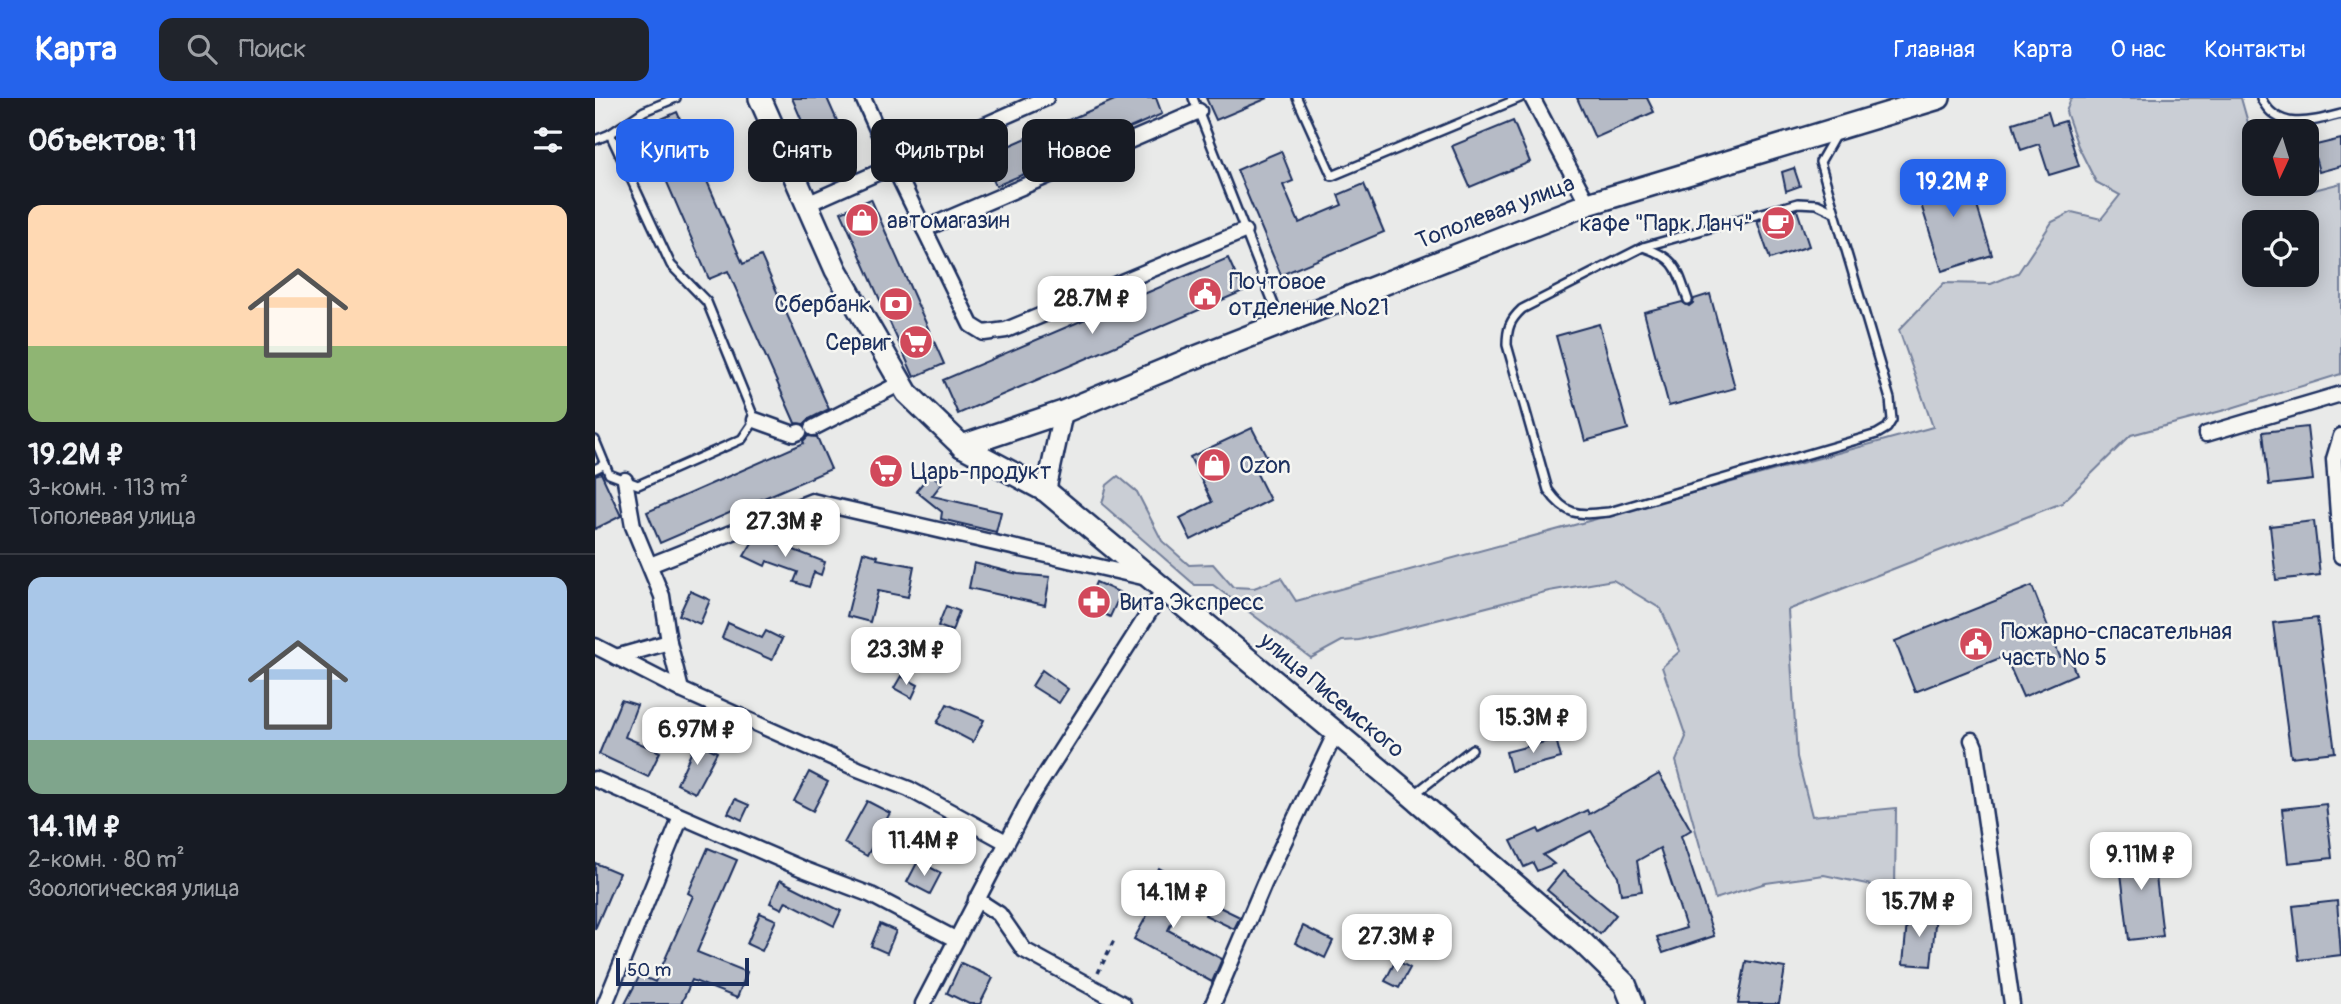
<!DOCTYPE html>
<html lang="ru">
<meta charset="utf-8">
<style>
:root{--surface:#171b24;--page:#20242c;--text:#f1f3f6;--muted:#9ea1a6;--line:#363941;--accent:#2563eb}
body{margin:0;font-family:Pangolin,sans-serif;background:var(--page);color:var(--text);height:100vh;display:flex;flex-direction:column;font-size:26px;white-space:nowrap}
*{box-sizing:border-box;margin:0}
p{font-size:23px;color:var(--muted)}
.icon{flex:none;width:38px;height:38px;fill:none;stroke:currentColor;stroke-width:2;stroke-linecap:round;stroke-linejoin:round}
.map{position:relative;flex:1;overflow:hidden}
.details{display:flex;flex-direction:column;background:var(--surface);width:595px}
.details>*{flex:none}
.hud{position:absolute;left:21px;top:21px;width:665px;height:63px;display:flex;gap:14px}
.needle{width:46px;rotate:184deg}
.controls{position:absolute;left:1647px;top:21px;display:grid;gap:14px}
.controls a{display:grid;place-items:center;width:77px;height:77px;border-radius:14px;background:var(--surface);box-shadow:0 4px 18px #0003;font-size:35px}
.scale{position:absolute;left:21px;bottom:18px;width:133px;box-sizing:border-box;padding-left:7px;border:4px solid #1b2f5e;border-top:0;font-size:19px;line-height:24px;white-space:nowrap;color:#1b2f5e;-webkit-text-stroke:5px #f6f6f2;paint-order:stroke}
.price{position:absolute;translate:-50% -60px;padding:0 16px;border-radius:14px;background:#fff;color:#222;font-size:23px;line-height:46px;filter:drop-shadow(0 2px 4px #0008)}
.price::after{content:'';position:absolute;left:50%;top:42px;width:21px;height:16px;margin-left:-10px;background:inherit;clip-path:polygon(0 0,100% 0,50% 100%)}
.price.current{background:var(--accent);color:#fff}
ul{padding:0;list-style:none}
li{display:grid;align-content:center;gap:14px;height:371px;padding:0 28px}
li+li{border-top:2px solid var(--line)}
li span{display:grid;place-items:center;height:217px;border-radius:14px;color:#555}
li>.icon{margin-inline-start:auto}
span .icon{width:126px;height:126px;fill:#fffc;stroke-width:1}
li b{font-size:30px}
h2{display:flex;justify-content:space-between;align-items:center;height:84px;padding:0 28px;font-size:30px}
.pill{padding:0 24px;border-radius:14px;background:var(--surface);box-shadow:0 4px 18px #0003;font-size:24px;line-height:63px}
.pill.current{background:var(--accent);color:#fff}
header{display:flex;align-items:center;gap:42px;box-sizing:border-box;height:98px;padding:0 35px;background:var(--accent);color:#fff}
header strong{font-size:33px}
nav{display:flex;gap:38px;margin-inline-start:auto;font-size:24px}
.search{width:490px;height:63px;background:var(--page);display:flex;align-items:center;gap:18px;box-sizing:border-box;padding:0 24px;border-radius:14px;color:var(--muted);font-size:26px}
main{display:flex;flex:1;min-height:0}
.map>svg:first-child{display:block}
</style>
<header>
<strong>Карта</strong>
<div class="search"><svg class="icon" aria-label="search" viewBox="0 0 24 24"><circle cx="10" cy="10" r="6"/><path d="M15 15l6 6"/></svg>Поиск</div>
<nav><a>Главная</a><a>Карта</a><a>О нас</a><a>Контакты</a></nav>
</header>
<main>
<section class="details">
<h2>Объектов: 11<svg class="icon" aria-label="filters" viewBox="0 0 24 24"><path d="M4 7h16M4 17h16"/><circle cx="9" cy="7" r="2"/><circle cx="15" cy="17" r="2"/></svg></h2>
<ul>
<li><span style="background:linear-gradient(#ffd9b3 65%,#8fb573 0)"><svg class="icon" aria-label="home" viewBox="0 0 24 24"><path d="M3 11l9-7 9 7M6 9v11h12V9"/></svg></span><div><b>19.2M ₽</b><p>3-комн. · 113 m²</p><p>Тополевая улица</p></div></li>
<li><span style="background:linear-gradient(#a9c7e8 75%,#7fa58c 0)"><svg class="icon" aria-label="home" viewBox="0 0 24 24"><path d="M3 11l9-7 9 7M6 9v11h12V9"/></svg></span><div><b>14.1M ₽</b><p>2-комн. · 80 m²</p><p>Зоологическая улица</p></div></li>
</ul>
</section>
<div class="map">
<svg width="1746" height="906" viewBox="0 0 1746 906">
<rect width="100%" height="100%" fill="#e9eae9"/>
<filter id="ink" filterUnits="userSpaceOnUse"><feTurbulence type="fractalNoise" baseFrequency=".0143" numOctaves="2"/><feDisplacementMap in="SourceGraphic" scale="14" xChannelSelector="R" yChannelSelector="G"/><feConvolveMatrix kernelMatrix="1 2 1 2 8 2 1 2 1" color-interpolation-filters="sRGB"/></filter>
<g filter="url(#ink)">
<!-- green -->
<path fill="#caced5" stroke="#727e9a" stroke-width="2" fill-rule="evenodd" d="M 1476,0 L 1646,0 L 1659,46 L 1659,86 L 1712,86 L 1712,65 L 1719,92 L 1746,85 L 1746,276 L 1630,312 L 1536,337 L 1467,405 L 1193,512 L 1202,659 L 1217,718 L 1301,710 L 1300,792 L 1229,777 L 1171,785 L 1120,801 L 1081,663 L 1091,639 L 1067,569 L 1085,553 L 1066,511 L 1018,482 L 954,493 L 764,542 L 747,543 L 716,560 L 618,487 L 600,487 L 507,406 L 512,387 L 523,378 L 542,394 L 567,443 L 594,467 L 618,466 L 638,489 L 659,490 L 686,480 L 701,503 L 1338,329 L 1304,232 L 1349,185 L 1396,186 L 1423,175 L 1457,124 L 1477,114 L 1506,121 L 1525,97 L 1501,84 L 1483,48 L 1471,14 ZM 1659,124 L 1712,124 L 1712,177 L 1659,177 Z"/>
<!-- building -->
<g fill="#b6bbc6" stroke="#1b2f5e" stroke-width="2">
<path d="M 197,0 L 232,0 L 254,50 L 224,63 Z"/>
<path d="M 524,0 L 561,0 L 567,16 L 401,88 L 388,59 Z"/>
<path d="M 611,0 L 673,0 L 621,22 Z"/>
<path d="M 982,0 L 1052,0 L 1059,14 L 1000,40 Z"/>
<path d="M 82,14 L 148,166 L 166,158 L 234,311 L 214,321 L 209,326 L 200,325 L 133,173 L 114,181 L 48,29 Z"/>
<path d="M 1453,14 L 1457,27 L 1470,23 L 1484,68 L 1454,77 L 1444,46 L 1426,52 L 1418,25 Z"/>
<path d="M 918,23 L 935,64 L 875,89 L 857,48 Z"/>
<path d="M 1746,41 L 1746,68 L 1724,74 L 1717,48 Z"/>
<path d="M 686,53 L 698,83 L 688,87 L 704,125 L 747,107 L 743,97 L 769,86 L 789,134 L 686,177 L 642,72 Z"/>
<path d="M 1370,69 L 1397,157 L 1347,173 L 1319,84 Z"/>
<path d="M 1199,70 L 1205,88 L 1191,93 L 1187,74 Z"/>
<path d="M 276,101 L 349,266 L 319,279 L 246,114 Z"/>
<path d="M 1202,112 L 1214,148 L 1175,161 L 1162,123 Z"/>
<path d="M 633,160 L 648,193 L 363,316 L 348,282 Z"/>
<path d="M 1115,196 L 1140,290 L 1074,308 L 1049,214 L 1087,204 L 1094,208 L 1098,205 L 1099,201 Z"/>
<path d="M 1004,226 L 1033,331 L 990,343 L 961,238 Z"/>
<path d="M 1712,329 L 1718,382 L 1674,387 L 1668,334 Z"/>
<path d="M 657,330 L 674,363 L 659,370 L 675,402 L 596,442 L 585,420 L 617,404 L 595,359 Z"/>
<path d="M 213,338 L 222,339 L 236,371 L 65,445 L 52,414 L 209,345 L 208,343 Z"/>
<path d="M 6,375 L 26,418 L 0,431 L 0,377 Z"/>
<path d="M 335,376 L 347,385 L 337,398 L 406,414 L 401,434 L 346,421 L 347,414 L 321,393 Z"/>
<path d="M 1719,423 L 1725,477 L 1681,482 L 1675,428 Z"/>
<path d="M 163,435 L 181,445 L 230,464 L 226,477 L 219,474 L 214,489 L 199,484 L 203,474 L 172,463 L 170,468 L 149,458 Z"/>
<path d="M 268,454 L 283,458 L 282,461 L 319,468 L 313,499 L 283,493 L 275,524 L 252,518 Z"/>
<path d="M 379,465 L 423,476 L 455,479 L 450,507 L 374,490 Z"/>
<path d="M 501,484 L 526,495 L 515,519 L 491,507 Z"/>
<path d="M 1437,488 L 1465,559 L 1473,556 L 1481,576 L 1428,599 L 1410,558 L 1320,594 L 1300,543 Z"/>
<path d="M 95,493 L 115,502 L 105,526 L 84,517 Z"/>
<path d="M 351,508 L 364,513 L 357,533 L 343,528 Z"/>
<path d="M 1722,520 L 1740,654 L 1696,659 L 1678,525 Z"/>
<path d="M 133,525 L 167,540 L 171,533 L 187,541 L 177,562 L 127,540 Z"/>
<path d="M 447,572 L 473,591 L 464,605 L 437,588 Z"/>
<path d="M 306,578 L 323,587 L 317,600 L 299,590 Z"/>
<path d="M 26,602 L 42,607 L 30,639 L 65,654 L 53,679 L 4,656 Z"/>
<path d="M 352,606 L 389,622 L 378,644 L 342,625 Z"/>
<path d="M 961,641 L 966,660 L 916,673 L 911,654 Z"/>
<path d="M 101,644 L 122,654 L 100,695 L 82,686 Z"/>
<path d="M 214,674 L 233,684 L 218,713 L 199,703 Z"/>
<path d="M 1064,676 L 1096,732 L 1086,738 L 1119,838 L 1068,855 L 1062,839 L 1091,830 L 1065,750 L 1042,763 L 1047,793 L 1026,796 L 1023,778 L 996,733 L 948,757 L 959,766 L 942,773 L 938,765 L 929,769 L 916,743 L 943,731 L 945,735 L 992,712 L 994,716 Z"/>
<path d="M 140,701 L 154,707 L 147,722 L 133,715 Z"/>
<path d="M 272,703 L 295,715 L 272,758 L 249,745 Z"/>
<path d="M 1731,706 L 1737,760 L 1693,765 L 1687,711 Z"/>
<path d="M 1557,745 L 1568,838 L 1534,842 L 1523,750 Z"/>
<path d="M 113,750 L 142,762 L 102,854 L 152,874 L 142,900 L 97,882 L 86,906 L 30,906 L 45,877 L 60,884 L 98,798 L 93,795 Z"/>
<path d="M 323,763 L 346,775 L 335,796 L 312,784 Z"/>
<path d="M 0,765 L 24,775 L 0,831 Z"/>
<path d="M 564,770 L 580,779 L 574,788 L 591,797 L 573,832 L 627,861 L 617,884 L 539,841 L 562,799 L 550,793 Z"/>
<path d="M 968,773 L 1021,817 L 1005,836 L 952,792 Z"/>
<path d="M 185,782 L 246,813 L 239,828 L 191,803 L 187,811 L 175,805 Z"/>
<path d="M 1742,803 L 1746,857 L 1704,862 L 1698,808 Z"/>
<path d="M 616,805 L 645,819 L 639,831 L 610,817 Z"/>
<path d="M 1313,814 L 1341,816 L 1336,868 L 1308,866 Z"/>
<path d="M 165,815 L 181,822 L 167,853 L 152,846 Z"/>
<path d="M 285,826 L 301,833 L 292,855 L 276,848 Z"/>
<path d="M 708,828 L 738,843 L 730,860 L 700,845 Z"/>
<path d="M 801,862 L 815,870 L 804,890 L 790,883 Z"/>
<path d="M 1151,863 L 1190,870 L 1184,906 L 1143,906 Z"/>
<path d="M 366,865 L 398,880 L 385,906 L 374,906 L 352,895 Z"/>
</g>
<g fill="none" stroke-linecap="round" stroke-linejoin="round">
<!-- service casing -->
<g stroke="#1b2f5e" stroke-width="12">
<g id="service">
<path d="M 598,0 L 685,222"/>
<path d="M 702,0 L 737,78 L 925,0"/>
<path d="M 1666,0 C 1682,34 1716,24 1746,16"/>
<path d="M 15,36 L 49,13 L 81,0"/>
<path d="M 0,42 L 15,36 L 76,167 L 112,204 L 160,322 L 147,341 L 43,387 L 14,376 L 0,342"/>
<path d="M 1048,149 L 1203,105 L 1222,106 L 1239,114"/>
<path d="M 1093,202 C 1082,170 1081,160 1048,149 L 927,211 C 915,222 912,230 912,247 L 953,392 C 972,419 983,417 1014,414 L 1282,336 L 1292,330 L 1297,322 L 1295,301 L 1225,64 L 1241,36"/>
<path d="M 0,371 L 10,366"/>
<path d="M 821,695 L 877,651"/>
</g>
</g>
<!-- minor casing -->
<g stroke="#1b2f5e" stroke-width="19">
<g id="minor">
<path d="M 268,0 L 298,67 L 376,227 L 389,235 L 411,232 L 649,133"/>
<path d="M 937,0 L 993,106"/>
<path d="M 212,106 L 451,0"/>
<path d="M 329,131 L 604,13"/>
<path d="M 160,322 L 199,336 L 204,334"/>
<path d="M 218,330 L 306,285"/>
<path d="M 1611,336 L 1746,296"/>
<path d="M 1746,338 L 1739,361 L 1746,458"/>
<path d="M 55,467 L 217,403 L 552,480"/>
<path d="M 74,544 L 86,592"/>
<path d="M 0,548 L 86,592 L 263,671 L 314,691 L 411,744"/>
<path d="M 21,559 L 74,544 L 67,498 L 38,428 L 30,382"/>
<path d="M 1377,642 L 1380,649 L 1417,906"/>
<path d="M 0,681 L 208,771 L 276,797 L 360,841"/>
<path d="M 381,801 L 404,816 L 429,852 L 528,906"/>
<path d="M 10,906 L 86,719"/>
<path d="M 328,906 L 433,704 L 569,491"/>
<path d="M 618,906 L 669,786 L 741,634"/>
</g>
</g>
<!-- tertiary casing -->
<g stroke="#1b2f5e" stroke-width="23">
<path id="tertiary" d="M 451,393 L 468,314"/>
</g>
<!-- secondary casing -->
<g stroke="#1b2f5e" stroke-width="26">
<g id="secondary">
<path d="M 165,0 L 241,172 L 312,295 L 367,348 L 451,393 L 817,698 L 989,846 L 1030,886 L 1038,906"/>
<path d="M 367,348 L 468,314 L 591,263 L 993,106 L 1344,0"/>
</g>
</g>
<!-- path -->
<path stroke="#1b2f5e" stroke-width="3.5" stroke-dasharray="5 5" stroke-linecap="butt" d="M 503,875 L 520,840"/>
<!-- service -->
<use href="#service" stroke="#f6f6f2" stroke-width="7"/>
<!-- minor -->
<use href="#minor" stroke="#f6f6f2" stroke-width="14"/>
<!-- tertiary -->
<use href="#tertiary" stroke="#f6f6f2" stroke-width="18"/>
<!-- secondary -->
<use href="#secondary" stroke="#f6f6f2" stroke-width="21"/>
</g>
</g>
<!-- icons -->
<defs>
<g id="shop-disc" transform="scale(1.75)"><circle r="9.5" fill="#d1495b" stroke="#f6f6f2"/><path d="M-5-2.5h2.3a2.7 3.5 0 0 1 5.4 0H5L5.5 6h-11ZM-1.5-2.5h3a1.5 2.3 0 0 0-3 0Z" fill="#fff"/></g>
<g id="cafe-disc" transform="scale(1.75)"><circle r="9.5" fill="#d1495b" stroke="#f6f6f2"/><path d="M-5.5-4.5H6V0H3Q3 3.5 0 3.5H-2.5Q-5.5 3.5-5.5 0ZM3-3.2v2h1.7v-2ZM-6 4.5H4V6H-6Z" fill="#fff"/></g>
<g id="civic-disc" transform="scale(1.75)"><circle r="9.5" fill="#d1495b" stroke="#f6f6f2"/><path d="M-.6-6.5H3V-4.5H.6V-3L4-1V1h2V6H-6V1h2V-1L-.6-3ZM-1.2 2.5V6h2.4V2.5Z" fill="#fff"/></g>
<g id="bank-disc" transform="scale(1.75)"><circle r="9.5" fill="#d1495b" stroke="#f6f6f2"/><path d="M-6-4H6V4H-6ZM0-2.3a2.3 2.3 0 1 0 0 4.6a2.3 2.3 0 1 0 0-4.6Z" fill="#fff"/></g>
<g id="supermarket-disc" transform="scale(1.75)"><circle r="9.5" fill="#d1495b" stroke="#f6f6f2"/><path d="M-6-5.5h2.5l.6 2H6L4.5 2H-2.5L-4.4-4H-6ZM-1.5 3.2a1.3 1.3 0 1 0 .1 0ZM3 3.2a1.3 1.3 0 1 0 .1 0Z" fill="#fff"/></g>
<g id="pharmacy-disc" transform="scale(1.75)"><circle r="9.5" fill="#d1495b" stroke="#f6f6f2"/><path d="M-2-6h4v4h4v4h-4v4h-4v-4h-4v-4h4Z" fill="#fff"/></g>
</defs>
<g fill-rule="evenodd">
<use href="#shop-disc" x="267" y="122"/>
<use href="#cafe-disc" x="1183" y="125"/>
<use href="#civic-disc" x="610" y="196"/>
<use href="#bank-disc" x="301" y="206"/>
<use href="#supermarket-disc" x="321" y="244"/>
<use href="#shop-disc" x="619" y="367"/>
<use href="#supermarket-disc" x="291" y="373"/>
<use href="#pharmacy-disc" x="499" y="504"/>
<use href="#civic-disc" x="1381" y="546"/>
</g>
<g text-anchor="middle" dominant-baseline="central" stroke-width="5" stroke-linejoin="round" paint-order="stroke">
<!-- street labels -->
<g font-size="23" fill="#1b2f5e" stroke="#f6f6f2">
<text transform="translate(900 114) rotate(-21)">Тополевая улица</text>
<text transform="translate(737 597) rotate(40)">улица Писемского</text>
</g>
<!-- poi labels -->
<g font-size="23" fill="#1b2f5e" stroke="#f6f6f2" text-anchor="start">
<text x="292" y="122">автомагазин</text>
<text x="1158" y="125" text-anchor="end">кафе "Парк Ланч"</text>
<text x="634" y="183">Почтовое<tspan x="634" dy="26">отделение №21</tspan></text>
<text x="276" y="206" text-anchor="end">Сбербанк</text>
<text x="296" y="244" text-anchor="end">Сервиг</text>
<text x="644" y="367">Ozon</text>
<text x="316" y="373">Царь-продукт</text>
<text x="524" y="504">Вита Экспресс</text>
<text x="1406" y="533">Пожарно-спасательная<tspan x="1406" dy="26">часть № 5</tspan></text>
</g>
</g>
</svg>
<div class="controls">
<a><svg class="needle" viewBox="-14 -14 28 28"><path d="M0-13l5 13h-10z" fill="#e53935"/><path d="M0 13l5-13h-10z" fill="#9ea1a6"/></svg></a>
<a><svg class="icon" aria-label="locate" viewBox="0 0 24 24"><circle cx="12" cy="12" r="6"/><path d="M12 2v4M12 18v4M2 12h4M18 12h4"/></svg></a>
</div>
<div class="scale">50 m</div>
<b class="price current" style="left:1358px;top:121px">19.2M ₽</b>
<b class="price" style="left:497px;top:238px">28.7M ₽</b>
<b class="price" style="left:190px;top:461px">27.3M ₽</b>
<b class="price" style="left:311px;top:589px">23.3M ₽</b>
<b class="price" style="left:938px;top:657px">15.3M ₽</b>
<b class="price" style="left:102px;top:669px">6.97M ₽</b>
<b class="price" style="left:329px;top:780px">11.4M ₽</b>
<b class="price" style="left:1546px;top:794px">9.11M ₽</b>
<b class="price" style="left:578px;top:832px">14.1M ₽</b>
<b class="price" style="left:1324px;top:841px">15.7M ₽</b>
<b class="price" style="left:802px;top:876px">27.3M ₽</b>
<div class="hud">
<a class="pill current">Купить</a>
<a class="pill">Снять</a>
<a class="pill">Фильтры</a>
<a class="pill">Новое</a>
</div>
</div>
</main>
